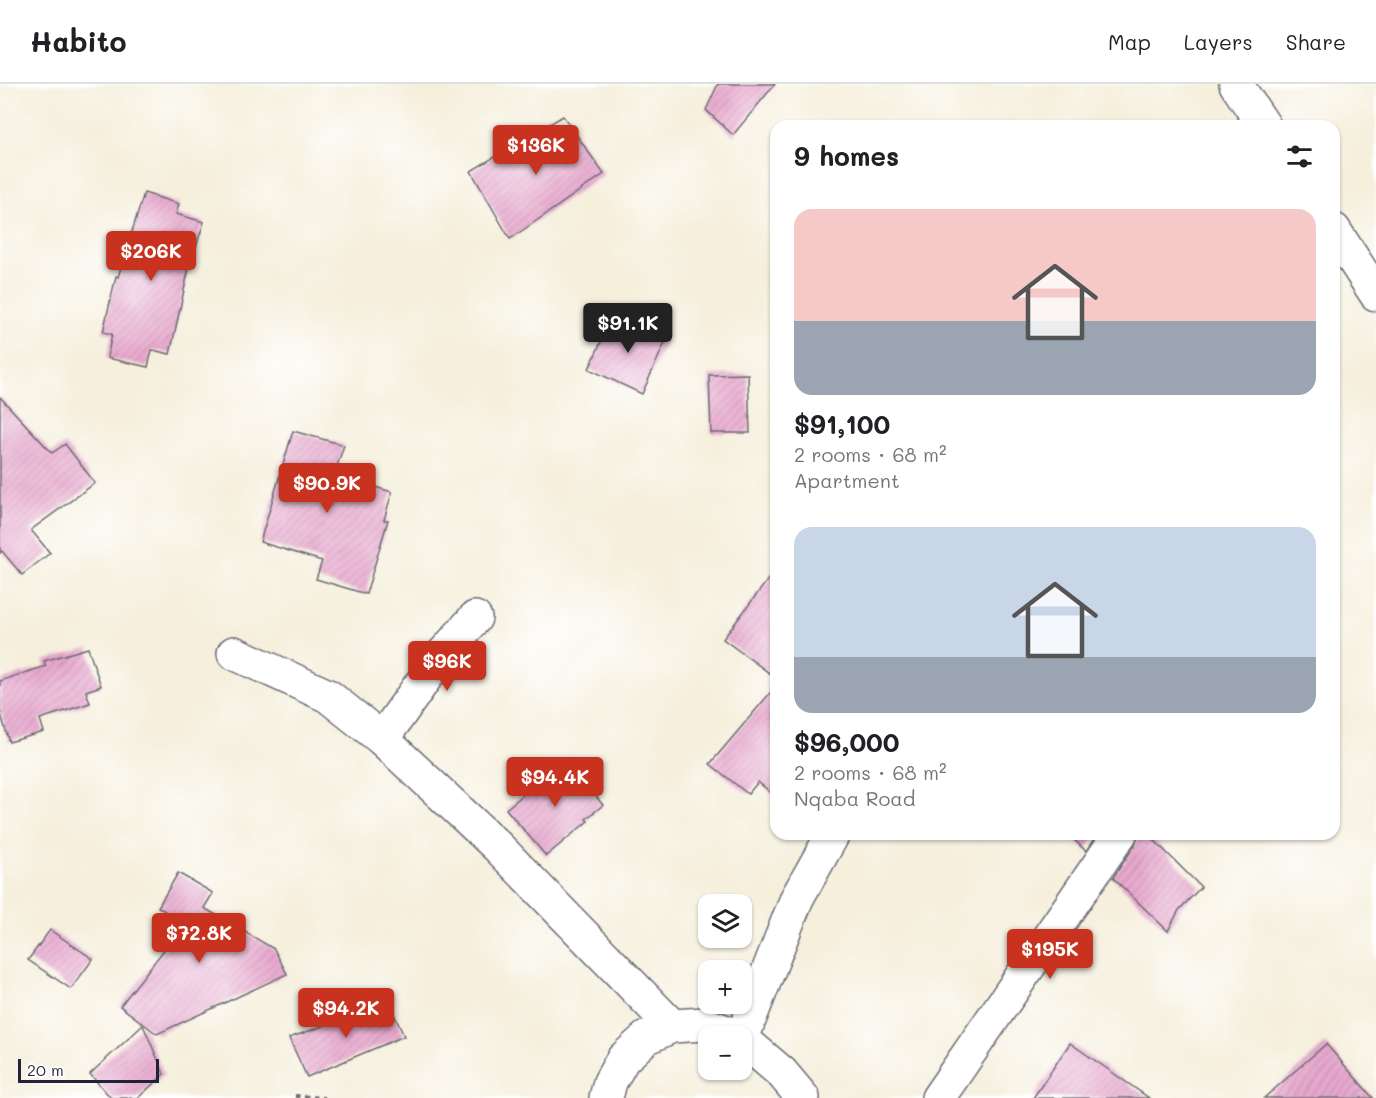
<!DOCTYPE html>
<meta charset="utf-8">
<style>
:root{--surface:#fff;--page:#f6f6f6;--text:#202124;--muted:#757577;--line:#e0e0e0;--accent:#c8321e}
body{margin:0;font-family:Mali,sans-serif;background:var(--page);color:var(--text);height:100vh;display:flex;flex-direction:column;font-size:22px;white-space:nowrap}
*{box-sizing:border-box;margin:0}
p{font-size:20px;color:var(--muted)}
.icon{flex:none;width:33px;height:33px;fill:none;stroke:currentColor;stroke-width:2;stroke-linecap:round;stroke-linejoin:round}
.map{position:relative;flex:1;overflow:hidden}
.sheet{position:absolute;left:770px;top:36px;width:570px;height:720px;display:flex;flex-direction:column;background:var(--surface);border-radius:18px;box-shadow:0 2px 4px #0004}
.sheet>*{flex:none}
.fabs{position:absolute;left:698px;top:810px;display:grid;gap:12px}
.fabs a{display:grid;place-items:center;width:54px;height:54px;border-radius:12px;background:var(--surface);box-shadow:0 2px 4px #0004;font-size:30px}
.scale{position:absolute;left:18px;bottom:15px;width:141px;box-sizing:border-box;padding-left:6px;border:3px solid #22223b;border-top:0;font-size:16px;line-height:21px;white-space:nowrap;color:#22223b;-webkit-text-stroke:4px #fff;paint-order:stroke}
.price{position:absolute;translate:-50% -51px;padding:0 14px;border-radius:6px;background:var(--accent);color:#fff;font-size:20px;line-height:39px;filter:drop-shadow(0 2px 3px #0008)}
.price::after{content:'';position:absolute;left:50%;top:36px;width:18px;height:14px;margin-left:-9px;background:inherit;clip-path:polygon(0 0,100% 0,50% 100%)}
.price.on{background:#222;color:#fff}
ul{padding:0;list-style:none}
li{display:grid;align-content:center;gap:12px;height:318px;padding:0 24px}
li span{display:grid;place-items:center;height:186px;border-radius:18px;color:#555}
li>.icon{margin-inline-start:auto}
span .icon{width:108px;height:108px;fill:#fffc;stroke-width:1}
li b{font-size:26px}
h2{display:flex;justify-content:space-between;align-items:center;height:72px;padding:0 24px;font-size:26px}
header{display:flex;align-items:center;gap:36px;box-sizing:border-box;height:84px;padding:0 30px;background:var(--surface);border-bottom:2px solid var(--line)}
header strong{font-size:28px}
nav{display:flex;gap:33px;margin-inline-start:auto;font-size:21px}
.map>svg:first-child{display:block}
</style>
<header>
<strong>Habito</strong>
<nav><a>Map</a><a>Layers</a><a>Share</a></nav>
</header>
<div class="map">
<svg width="1376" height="1014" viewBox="0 0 1376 1014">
<defs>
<pattern id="building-hatch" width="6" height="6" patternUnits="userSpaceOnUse" patternTransform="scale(1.5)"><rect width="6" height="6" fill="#e8a8ce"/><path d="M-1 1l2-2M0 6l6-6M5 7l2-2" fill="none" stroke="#c790b2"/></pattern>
</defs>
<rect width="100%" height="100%" fill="#fff"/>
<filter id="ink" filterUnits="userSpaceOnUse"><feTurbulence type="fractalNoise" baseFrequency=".0167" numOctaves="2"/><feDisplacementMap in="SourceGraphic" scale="12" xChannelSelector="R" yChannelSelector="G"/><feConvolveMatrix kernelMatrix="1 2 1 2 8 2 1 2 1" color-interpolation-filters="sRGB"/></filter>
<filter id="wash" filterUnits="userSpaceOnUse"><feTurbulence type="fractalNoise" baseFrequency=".008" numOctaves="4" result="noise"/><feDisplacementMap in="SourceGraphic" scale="24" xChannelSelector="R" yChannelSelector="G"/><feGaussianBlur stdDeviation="1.35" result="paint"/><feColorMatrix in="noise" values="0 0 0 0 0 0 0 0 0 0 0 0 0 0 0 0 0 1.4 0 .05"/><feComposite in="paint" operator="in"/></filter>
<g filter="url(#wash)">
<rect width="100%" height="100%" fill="#f5efdc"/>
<g id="blocks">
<!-- building -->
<g fill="url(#building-hatch)">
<path d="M 718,0 L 775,0 L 733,51 L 706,26 Z"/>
<path d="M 563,32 L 604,90 L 510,155 L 471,87 Z"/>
<path d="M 144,109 L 179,120 L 176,130 L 204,138 L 188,188 L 170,270 L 152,266 L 148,283 L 107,274 L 112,250 L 103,248 L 116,192 L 118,193 Z"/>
<path d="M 613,231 L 666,256 L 642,310 L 589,285 Z"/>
<path d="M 748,290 L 750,349 L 711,349 L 709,291 Z"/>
<path d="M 0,313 L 52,369 L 65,360 L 95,399 L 31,446 L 50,469 L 22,491 L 2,467 L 0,469 Z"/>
<path d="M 293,347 L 344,361 L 334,391 L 392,408 L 384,436 L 388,436 L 366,510 L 316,495 L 322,477 L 260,458 Z"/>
<path d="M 776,485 L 776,594 L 723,555 Z"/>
<path d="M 88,564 L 101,602 L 86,607 L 90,619 L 40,635 L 44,648 L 9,658 L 0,627 L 0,597 L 46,582 L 44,577 Z"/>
<path d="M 776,602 L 776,713 L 758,698 L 748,710 L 710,680 Z"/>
<path d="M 565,676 L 603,721 L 586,735 L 588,737 L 546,772 L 506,725 Z"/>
<path d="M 1068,750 L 1097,750 L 1086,767 Z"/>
<path d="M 1138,750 L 1148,750 L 1201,803 L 1179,826 L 1168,847 L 1113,794 L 1135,761 Z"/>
<path d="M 178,789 L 213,809 L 204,824 L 274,865 L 287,890 L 157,950 L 120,922 L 185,839 L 158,823 Z"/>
<path d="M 50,846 L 93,875 L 71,905 L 28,876 Z"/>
<path d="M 389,919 L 404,952 L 307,993 L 289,954 Z"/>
<path d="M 143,941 L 164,990 L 138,1014 L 111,1014 L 90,990 Z"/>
<path d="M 1070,959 L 1149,1014 L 1033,1014 Z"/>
<path d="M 1326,960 L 1373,1014 L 1264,1014 Z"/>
</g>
</g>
</g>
<g filter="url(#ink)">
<use href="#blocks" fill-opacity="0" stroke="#6c6a73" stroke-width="1.5"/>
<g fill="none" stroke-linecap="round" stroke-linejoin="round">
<!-- minor casing -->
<g stroke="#6c6a73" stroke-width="36">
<g id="minor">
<path d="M 234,569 L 328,612 L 382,655 L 498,763 L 672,942"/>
<path d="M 382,655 L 438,576 L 475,534"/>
<path d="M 741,954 L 782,989 L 803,1014"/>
<path d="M 742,954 L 797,814 L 833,750"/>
<path d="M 606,1014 L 610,998 L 623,975 L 646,954 L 672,942 L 704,940 L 738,952"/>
<path d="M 938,1014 L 1120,750"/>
</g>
</g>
<!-- tertiary casing -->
<g stroke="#6c6a73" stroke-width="36">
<g id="tertiary">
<path d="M 1236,0 L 1264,42"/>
<path d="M 1334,146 L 1376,210"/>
</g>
</g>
<!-- path -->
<path stroke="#6c6a73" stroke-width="4" stroke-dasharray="4.5 4.5" stroke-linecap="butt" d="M 295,1012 L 325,1014"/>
<!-- minor -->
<use href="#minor" stroke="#fff" stroke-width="33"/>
<!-- tertiary -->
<use href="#tertiary" stroke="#fff" stroke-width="33"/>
</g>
</g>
</svg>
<div class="fabs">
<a><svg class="icon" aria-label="layers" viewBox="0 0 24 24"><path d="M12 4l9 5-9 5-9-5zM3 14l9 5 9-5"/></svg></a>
<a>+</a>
<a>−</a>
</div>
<div class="scale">20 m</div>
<b class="price" style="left:536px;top:92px">$136K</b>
<b class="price" style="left:151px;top:198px">$206K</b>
<b class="price on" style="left:628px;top:270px">$91.1K</b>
<b class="price" style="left:327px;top:430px">$90.9K</b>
<b class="price" style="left:447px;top:608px">$96K</b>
<b class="price" style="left:555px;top:724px">$94.4K</b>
<b class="price" style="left:199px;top:880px">$72.8K</b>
<b class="price" style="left:1050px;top:896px">$195K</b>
<b class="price" style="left:346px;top:955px">$94.2K</b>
<section class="sheet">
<h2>9 homes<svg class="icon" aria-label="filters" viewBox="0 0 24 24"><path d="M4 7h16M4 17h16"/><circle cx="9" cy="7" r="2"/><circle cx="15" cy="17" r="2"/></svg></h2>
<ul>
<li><span style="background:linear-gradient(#f6c9c9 60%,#9aa5b1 0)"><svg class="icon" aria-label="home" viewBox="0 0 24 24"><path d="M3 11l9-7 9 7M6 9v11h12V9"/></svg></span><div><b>$91,100</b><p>2 rooms · 68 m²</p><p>Apartment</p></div></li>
<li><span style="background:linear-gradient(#c9d6e8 70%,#9aa5b1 0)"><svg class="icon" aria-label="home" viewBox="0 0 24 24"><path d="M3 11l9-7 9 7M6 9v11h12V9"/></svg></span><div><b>$96,000</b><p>2 rooms · 68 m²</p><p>Nqaba Road</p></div></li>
</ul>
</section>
</div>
